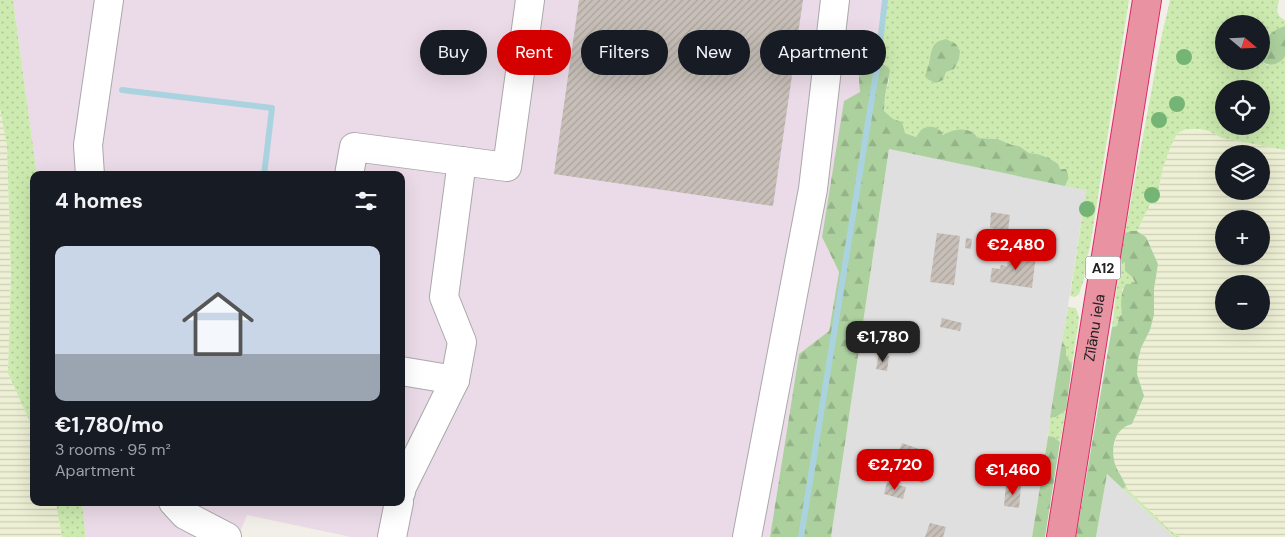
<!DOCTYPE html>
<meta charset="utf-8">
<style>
:root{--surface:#171b24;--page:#242831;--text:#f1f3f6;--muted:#9ea1a6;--accent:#d40000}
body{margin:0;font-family:"DM Sans",sans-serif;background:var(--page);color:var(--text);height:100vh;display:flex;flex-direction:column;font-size:19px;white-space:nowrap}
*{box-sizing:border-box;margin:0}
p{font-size:16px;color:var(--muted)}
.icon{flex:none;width:28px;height:28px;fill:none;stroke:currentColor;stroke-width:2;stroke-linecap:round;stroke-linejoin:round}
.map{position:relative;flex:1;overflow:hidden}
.panel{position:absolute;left:30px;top:171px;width:375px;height:335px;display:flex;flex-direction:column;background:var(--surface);border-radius:10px;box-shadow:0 5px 20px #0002}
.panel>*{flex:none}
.top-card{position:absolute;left:420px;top:30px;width:475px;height:45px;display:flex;gap:10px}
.needle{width:32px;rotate:109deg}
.tools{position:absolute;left:1215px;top:15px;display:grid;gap:10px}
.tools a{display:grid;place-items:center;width:55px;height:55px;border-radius:50%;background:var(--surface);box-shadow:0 5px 20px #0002;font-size:25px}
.price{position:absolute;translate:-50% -42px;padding:0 11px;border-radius:10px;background:var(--accent);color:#fff;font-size:16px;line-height:32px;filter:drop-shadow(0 1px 2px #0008)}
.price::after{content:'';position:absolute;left:50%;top:30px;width:15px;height:11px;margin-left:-8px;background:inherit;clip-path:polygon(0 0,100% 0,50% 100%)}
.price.selected{background:#222;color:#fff}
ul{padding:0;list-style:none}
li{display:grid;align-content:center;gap:10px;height:265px;padding:0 25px}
li span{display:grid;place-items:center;height:155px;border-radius:10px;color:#555}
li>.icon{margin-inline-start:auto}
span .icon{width:90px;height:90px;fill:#fffc;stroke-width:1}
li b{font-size:21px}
h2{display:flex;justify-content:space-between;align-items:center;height:60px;padding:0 25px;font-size:21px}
.chip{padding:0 18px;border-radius:22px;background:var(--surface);box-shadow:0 5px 20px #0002;font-size:18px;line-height:45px}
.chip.selected{background:var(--accent);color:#fff}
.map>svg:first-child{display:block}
</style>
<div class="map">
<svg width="1285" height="537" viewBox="0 0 1285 537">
<defs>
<pattern id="farmland-rules" width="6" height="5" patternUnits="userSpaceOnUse" patternTransform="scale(1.25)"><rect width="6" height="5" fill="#eef0d5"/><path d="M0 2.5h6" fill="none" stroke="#ccceb7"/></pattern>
<pattern id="grass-dots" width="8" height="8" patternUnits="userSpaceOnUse" patternTransform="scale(1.25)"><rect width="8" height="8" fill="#cdebb0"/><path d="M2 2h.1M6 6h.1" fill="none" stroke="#b0c997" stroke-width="1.8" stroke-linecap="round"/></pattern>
<pattern id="forest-firs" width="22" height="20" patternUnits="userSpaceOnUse" patternTransform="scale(1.25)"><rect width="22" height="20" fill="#add19e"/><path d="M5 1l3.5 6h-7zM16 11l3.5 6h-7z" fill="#95b388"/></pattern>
<pattern id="building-hatch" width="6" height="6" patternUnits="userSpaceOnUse" patternTransform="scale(1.25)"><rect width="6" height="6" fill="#c7bfb8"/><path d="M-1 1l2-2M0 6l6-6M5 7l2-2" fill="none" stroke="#aba49e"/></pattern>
</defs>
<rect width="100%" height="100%" fill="#f2efe9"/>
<!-- residential -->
<g fill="#e0dfdf">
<path d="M 889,149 L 1086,190 L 1032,537 L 831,537 Z"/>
<path d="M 1107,474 L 1174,537 L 1096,537 Z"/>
</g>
<!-- industrial -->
<path fill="#ebdbe8" d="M 13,0 L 885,0 L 878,61 L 870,60 L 860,69 L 859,77 L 860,92 L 822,237 L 839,272 L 829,331 L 799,354 L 770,537 L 351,537 L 247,515 L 238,537 L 86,537 L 82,503 L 401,502 L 401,175 L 37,175 Z"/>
<!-- farmland -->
<g fill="url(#farmland-rules)" fill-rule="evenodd">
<path d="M 0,108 L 7,146 L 11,275 L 8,373 L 34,431 L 34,502 L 56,503 L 62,537 L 0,537 Z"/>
<path d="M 1186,129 L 1210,131 L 1222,138 L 1285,150 L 1285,537 L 1180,537 L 1172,532 L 1128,490 L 1114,462 L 1113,449 L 1116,438 L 1119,431 L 1125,426 L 1132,424 L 1144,396 L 1137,374 L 1138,360 L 1141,348 L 1150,330 L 1154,315 L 1154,289 L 1158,264 L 1146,237 L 1137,231 L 1153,198 L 1158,192 L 1163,167 L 1173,141 L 1178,133 ZM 1224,154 L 1261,154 L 1261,191 L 1224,191 ZM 1224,219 L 1261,219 L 1261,256 L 1224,256 ZM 1224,284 L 1261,284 L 1261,321 L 1224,321 Z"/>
</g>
<!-- grass -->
<g fill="url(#grass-dots)" fill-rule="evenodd">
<path d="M 0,0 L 13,0 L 37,175 L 34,175 L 34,431 L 8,373 L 11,274 L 7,146 L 0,108 Z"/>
<path d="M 885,0 L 1129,0 L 1090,247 L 1086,262 L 1084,279 L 1079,294 L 1075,297 L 1070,296 L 1086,190 L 1065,186 L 1068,182 L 1060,169 L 1037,154 L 1029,153 L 1019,146 L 1012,145 L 998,139 L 978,138 L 972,132 L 916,137 L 905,133 L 884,111 L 885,96 L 889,80 L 884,63 L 878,61 Z"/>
<path d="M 1170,0 L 1279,0 C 1277,9 1275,15 1285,20 L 1285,26 L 1277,29 L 1269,35 L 1261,29 L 1261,24 L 1224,24 L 1224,61 L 1261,61 L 1267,65 L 1283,59 L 1285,57 L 1285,150 L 1222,138 L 1209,131 L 1200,129 L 1186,129 L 1178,133 L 1173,141 L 1163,167 L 1158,192 L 1153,198 L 1137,231 L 1130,231 L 1125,233 L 1161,39 ZM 1224,89 L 1261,89 L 1261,126 L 1224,126 Z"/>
<path d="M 1120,261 L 1125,263 L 1125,271 L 1132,277 L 1135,282 L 1122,289 C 1122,297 1120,305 1122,314 L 1119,317 L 1117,326 L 1112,327 Z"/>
<path d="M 1068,307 L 1076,308 L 1079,318 L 1072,365 L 1066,355 L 1066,347 L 1062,342 Z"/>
<path d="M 1066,410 L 1060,442 L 1054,437 L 1048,436 L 1050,418 L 1056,417 Z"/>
<path d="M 1126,486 L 1128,490 L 1172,532 L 1180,537 L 1174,537 L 1123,489 Z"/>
<path d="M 56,503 L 82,503 L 86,537 L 62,537 Z"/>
</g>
<!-- forest -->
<g fill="url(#forest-firs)">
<path d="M 1285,26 L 1285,57 C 1278,65 1270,67 1261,61 L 1261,29 L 1269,35 L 1277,29 Z"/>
<path d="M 946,39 L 956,44 L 960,51 L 959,59 L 954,69 L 946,72 L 943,80 L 936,83 L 927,79 L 925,76 C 926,72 928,68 929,64 C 932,51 930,42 946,39 Z"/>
<path d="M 870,60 C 879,61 884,63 890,70 L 885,96 L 884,111 L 893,119 L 902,122 L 905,133 L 916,137 C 918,135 919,132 921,130 C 929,124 940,127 943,135 C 951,130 963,127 972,132 C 975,134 976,136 978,138 L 998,139 L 1012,145 L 1019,146 L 1029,153 L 1037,154 L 1049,158 L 1058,164 L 1060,169 L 1066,169 C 1069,175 1069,180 1065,186 L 889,149 L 831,537 L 770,537 L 799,354 L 829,331 L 839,272 L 822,237 L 844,101 L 860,92 C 859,80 856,65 870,60 Z"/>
<path d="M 1130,231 L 1137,231 L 1146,237 L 1158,264 L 1154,289 L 1154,315 L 1150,330 L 1141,348 L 1138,360 L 1137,374 L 1144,396 L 1132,424 C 1116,428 1111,444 1114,460 C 1115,468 1123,478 1126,486 L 1123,489 L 1107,474 L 1096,537 L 1076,537 L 1112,327 L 1117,326 L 1119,317 L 1122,314 C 1120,305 1121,291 1126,284 L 1130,284 L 1135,282 L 1132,277 L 1125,271 L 1125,263 L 1120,261 L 1125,233 Z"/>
<path d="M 1062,342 L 1066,347 L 1066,355 L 1072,365 L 1066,410 L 1056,417 L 1050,418 Z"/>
<path d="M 1048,436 L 1054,437 L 1060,442 L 1045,537 L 1032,537 Z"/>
</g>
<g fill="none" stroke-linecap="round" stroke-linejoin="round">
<!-- stream -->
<g stroke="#aad3df" stroke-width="6">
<path d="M 122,90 L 272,108 L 264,175"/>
<path d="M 801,537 L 878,61 L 885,0"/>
</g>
</g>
<!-- building -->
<g fill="url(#building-hatch)">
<path d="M 579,0 L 803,0 L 773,206 L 554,174 Z"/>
<path d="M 991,212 L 1010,215 L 1008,231 L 990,228 Z"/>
<path d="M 937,233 L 960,236 L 954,285 L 930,282 Z"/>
<path d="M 966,238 L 972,239 L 971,249 L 965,248 Z"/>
<path d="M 1020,249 L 1026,250 L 1025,254 L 1036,255 L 1032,288 L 990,282 L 992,268 L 1000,269 L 1001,265 L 1007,266 L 1009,252 L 1019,253 Z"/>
<path d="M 942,318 L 962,323 L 960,331 L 940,327 Z"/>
<path d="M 879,354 L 889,356 L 887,371 L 876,369 Z"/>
<path d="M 902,443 L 933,454 L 923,483 L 912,479 L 915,470 L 895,463 Z"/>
<path d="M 887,482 L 906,487 L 903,499 L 884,494 Z"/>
<path d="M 1006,485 L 1021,486 L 1019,508 L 1004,506 Z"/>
<path d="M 930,523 L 946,527 L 943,537 L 925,537 Z"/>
</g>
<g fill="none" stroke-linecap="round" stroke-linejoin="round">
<!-- minor casing -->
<g stroke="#a9a9a9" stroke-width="30">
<g id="minor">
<path d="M 90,175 L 88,145 L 109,0"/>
<path d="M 349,175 L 354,147 L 507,167 L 530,0"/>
<path d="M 401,371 L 455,380"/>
<path d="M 401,492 L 402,487 L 455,380 L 462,342 L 444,297 L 462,161"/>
<path d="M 173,502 L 185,515 L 227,537"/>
<path d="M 392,537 L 399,502"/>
<path d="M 747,537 L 813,189 L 835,0"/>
</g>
</g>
<!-- highway casing -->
<g stroke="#dc2a67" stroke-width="30">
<g id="highway">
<path id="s1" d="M 1061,537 L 1147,0"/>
</g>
</g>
<!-- minor -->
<use href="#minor" stroke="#fff" stroke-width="28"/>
<!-- highway -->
<use href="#highway" stroke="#e892a2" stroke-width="28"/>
</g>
<!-- trees -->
<g fill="#74b475">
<circle cx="1184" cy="57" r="8"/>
<circle cx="1177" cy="104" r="8"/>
<circle cx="1159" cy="120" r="8"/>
<circle cx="1152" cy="195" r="8"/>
<circle cx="1087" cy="209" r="8"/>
</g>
<g text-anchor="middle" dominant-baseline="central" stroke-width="5" stroke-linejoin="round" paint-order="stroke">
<!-- shield labels -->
<rect fill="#fff" stroke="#646464" stroke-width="1" x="1085.5" y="256.5" width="35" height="23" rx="4"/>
<g font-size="14" font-weight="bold" fill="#222">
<text x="1103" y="268">A12</text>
</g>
<!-- street labels -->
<g font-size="15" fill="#222" stroke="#fff">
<text stroke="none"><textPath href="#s1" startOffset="212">Zīlānu iela</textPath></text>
</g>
</g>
</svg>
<div class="tools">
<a><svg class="needle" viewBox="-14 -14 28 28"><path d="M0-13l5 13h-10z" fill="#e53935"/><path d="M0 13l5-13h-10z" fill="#9ea1a6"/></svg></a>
<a><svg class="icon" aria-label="locate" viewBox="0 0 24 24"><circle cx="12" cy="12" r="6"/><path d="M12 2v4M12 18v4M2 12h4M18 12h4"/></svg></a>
<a><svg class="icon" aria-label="layers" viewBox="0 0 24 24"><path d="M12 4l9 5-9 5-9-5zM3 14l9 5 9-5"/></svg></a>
<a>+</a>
<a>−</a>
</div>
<b class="price" style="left:1016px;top:271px">€2,480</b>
<b class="price selected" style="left:883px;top:363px">€1,780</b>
<b class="price" style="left:895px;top:491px">€2,720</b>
<b class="price" style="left:1013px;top:496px">€1,460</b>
<div class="top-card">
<a class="chip">Buy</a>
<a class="chip selected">Rent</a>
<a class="chip">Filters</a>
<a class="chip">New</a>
<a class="chip">Apartment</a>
</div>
<section class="panel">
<h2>4 homes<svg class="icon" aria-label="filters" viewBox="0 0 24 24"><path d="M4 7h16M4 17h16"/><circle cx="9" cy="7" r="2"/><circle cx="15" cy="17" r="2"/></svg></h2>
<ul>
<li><span style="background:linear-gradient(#c9d6e8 70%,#9aa5b1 0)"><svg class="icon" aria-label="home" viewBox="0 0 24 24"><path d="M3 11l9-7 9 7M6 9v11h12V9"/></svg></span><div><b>€1,780/mo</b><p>3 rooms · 95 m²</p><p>Apartment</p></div></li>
</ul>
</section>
</div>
